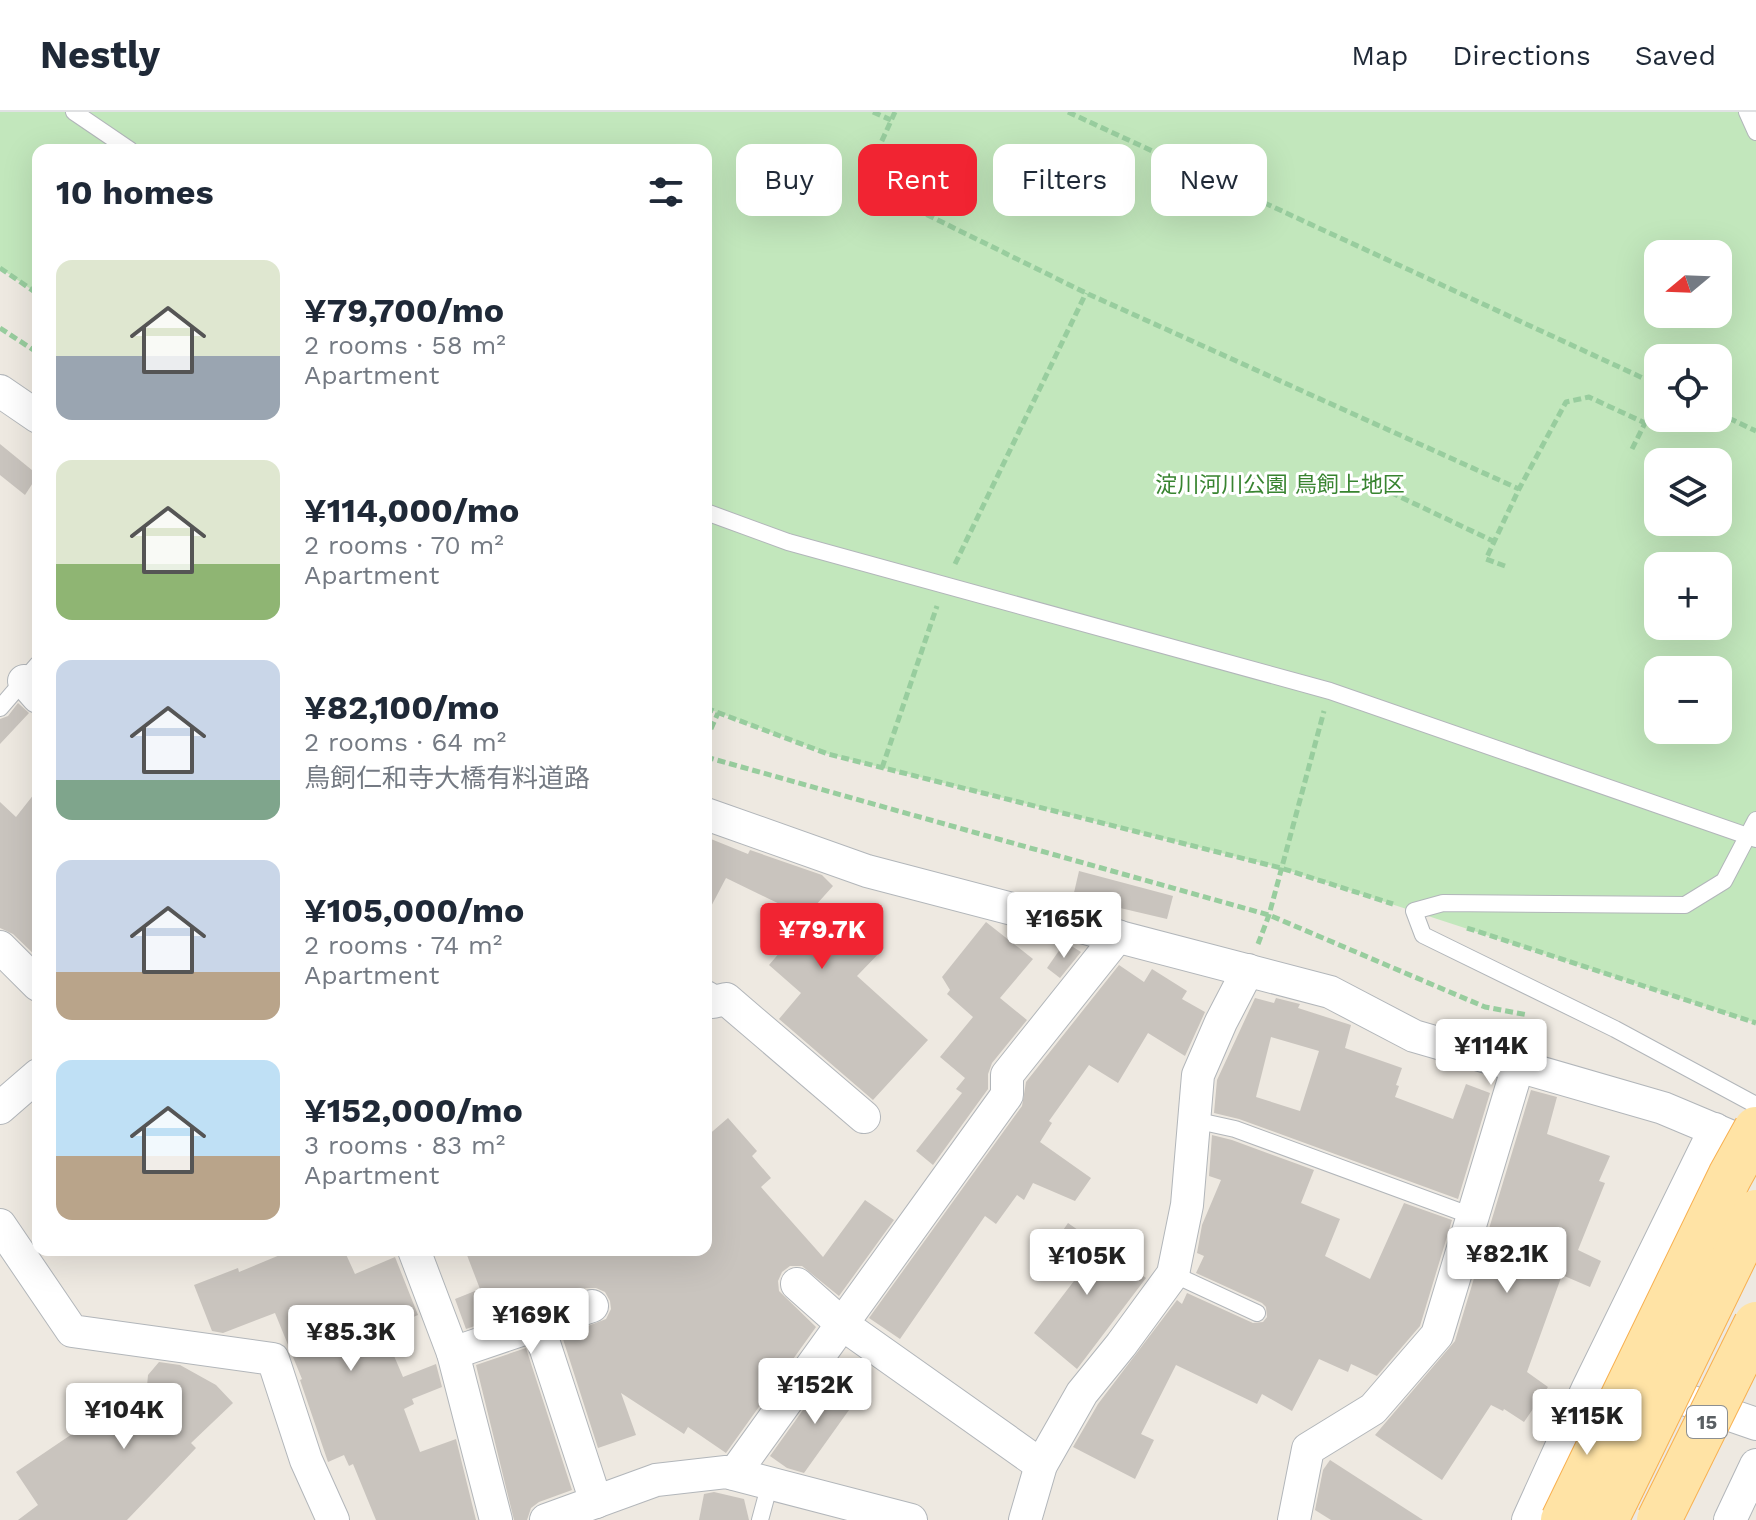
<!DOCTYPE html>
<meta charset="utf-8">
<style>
:root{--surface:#fff;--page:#f6f6f7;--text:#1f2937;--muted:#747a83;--line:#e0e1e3;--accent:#f12432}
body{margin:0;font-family:"Work Sans","Noto Sans JP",sans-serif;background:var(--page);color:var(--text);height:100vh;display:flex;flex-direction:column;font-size:30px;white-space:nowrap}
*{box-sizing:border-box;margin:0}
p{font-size:26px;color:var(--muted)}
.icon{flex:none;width:44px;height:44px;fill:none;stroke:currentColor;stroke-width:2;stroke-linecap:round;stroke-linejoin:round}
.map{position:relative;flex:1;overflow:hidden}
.drawer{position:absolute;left:32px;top:32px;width:680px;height:1112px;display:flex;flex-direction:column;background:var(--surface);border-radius:16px;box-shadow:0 8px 32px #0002}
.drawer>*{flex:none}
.hud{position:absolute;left:736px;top:32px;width:760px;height:72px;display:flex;gap:16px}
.needle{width:52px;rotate:251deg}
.controls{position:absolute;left:1644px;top:128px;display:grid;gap:16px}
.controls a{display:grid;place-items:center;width:88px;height:88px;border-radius:16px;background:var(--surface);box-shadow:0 8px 32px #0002;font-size:40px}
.price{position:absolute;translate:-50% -68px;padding:0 18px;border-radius:8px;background:#fff;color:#222;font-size:26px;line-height:52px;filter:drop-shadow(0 2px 4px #0008)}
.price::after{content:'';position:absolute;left:50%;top:48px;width:24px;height:18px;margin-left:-12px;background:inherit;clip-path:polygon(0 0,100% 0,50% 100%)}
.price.selected{background:var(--accent);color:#fff}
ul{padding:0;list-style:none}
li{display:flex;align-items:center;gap:24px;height:200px;padding:0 24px}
li span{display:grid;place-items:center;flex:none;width:224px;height:160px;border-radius:16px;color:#555}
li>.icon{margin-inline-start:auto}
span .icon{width:96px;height:96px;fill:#fffc;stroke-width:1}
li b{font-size:34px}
h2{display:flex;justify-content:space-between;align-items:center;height:96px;padding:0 24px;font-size:34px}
.chip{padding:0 28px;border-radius:16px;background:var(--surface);box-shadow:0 8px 32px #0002;font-size:28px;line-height:72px}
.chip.selected{background:var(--accent);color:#fff}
header{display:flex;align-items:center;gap:48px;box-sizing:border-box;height:112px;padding:0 40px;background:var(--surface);border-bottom:2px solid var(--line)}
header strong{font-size:38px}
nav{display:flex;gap:44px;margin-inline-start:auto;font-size:28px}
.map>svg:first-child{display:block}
</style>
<header>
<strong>Nestly</strong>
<nav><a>Map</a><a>Directions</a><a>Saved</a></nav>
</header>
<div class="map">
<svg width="1756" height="1408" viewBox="0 0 1756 1408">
<rect width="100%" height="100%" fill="#eee9e1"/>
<!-- green -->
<path fill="#c2e7bc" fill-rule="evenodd" d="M 0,0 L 1756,0 L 1756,911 L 1281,756 L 828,642 L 706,596 L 706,38 L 38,38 L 38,182 L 0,156 ZM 1658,142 L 1718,142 L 1718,202 L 1658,202 ZM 1658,246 L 1718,246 L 1718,306 L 1658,306 ZM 1658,350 L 1718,350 L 1718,410 L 1658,410 ZM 1658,454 L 1718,454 L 1718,514 L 1658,514 ZM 1658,558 L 1718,558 L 1718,618 L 1658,618 Z"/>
<!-- building -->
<g fill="#c9c4be" fill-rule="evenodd">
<path d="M 0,332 L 38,363 L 25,383 L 0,363 Z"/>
<path d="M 18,591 L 29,601 L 0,632 L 0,607 L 8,604 Z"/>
<path d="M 38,677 L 38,846 L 13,822 L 0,816 L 0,690 L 16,705 Z"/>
<path d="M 706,725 L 748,742 L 750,738 L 822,763 L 833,774 L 815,794 L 854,826 L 862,817 L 884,836 L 857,864 L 928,928 L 873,988 L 779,907 L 801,881 L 769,853 L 781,839 L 765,824 L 790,797 L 726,766 L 706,804 Z"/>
<path d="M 1079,759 L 1173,784 L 1167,807 L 1073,785 Z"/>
<path d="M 986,810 L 1033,847 L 1000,886 L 1027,908 L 992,951 L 988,962 L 988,977 L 933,1053 L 916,1039 L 962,981 L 956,977 L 965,966 L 940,945 L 973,905 L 947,882 L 950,878 L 942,865 Z"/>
<path d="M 1065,830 L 1081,840 L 1060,866 L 1047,856 Z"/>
<path d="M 1119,853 L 1144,870 L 1152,857 L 1187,879 L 1182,887 L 1205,900 L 1185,944 L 1148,921 L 1118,971 L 1089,953 L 1049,1009 L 1052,1011 L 1040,1030 L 1091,1066 L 1075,1089 L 1033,1071 L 1024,1088 L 1017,1083 L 996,1112 L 985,1104 L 900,1227 L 869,1206 L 1022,994 L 1026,970 Z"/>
<path d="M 1255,886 L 1274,891 L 1276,886 L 1300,892 L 1298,896 L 1351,913 L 1345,936 L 1402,956 L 1396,973 L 1399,974 L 1395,985 L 1453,1007 L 1466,972 L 1490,981 L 1458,1087 L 1239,1007 L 1214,1001 L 1217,968 ZM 1271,925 L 1319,939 L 1300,999 L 1256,985 Z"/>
<path d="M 1531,978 L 1557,985 L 1547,1022 L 1610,1044 L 1599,1069 L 1605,1071 L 1578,1138 L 1601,1149 L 1590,1175 L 1562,1163 L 1527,1260 L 1548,1275 L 1524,1310 L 1504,1297 L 1503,1299 L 1491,1293 L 1442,1368 L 1375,1323 L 1455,1229 Z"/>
<path d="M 728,1006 L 757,1039 L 752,1044 L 771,1066 L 761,1075 L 823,1145 L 865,1088 L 894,1108 L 839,1184 L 802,1154 L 790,1154 L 782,1160 L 778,1169 L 779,1179 L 816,1215 L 726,1341 L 688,1315 L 684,1322 L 621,1281 L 636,1323 L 598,1336 L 562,1224 L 606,1207 L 611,1197 L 610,1189 L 605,1180 L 596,1176 L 586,1176 L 466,1217 L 455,1187 L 480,1177 L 465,1138 L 706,1138 L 706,1025 Z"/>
<path d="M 1212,1023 L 1232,1028 L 1314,1058 L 1301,1091 L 1340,1107 L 1325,1144 L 1370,1167 L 1404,1091 L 1452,1108 L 1420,1214 L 1377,1264 L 1351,1252 L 1348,1260 L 1319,1247 L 1292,1299 L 1262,1282 L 1257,1292 L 1176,1253 L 1141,1322 L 1154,1328 L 1135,1367 L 1073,1335 L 1098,1292 L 1177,1188 L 1182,1192 L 1187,1181 L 1253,1211 L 1263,1210 L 1267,1205 L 1266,1195 L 1262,1191 L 1196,1161 L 1204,1144 L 1197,1141 L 1202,1113 L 1221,1068 L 1209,1064 Z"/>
<path d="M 1068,1111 L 1146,1166 L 1077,1257 L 1034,1221 L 1074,1169 L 1066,1163 L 1076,1149 L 1053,1133 Z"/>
<path d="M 292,1138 L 344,1138 L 355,1162 L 395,1145 L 418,1203 L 383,1218 L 403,1265 L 436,1252 L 442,1275 L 412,1287 L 414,1292 L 404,1297 L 420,1340 L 456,1327 L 476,1408 L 376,1408 L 353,1352 L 349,1354 L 344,1343 L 328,1350 L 300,1268 L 302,1267 L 275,1201 L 223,1221 L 212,1219 L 194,1173 L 238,1156 L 239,1160 Z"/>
<path d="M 526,1236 L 572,1378 L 539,1390 L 531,1396 L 527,1408 L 514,1408 L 476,1253 Z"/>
<path d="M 159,1250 L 180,1253 L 216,1273 L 233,1291 L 191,1331 L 196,1336 L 127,1408 L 18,1408 L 38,1393 L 16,1360 L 81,1316 L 110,1286 L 143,1319 L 148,1263 Z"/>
<path d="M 828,1263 L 859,1284 L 804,1361 L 787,1356 L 770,1344 Z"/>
<path d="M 1330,1348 L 1423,1408 L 1331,1408 L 1315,1398 L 1323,1358 Z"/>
<path d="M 714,1380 L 744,1387 L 749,1408 L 699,1408 L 704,1382 Z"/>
</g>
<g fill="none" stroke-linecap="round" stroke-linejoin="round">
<!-- lane casing -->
<g stroke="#b2b6ba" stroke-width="18">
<g id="lane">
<path d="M 74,0 L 130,38"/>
<path d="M 1747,0 L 1756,20"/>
<path d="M 706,400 L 788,430 L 1330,579 L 1756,727"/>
<path d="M 0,596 L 38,552"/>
<path d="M 1756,708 L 1724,769 L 1685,793 L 1443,791 L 1414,799 L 1423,823 L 1615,917 L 1756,993"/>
<path d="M 1194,1008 L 1235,1017 L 1472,1104"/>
<path d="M 1173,1162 L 1257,1201"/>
<path d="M 760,1408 L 770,1371"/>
</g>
</g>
<!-- street casing -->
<g stroke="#b2b6ba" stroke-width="34">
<g id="street">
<path d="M 0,279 L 38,305"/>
<path d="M 24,569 L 38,585"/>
<path d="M 706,702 L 867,759 L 1330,880 L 1414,924 L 1663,996 L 1756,1035"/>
<path d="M 0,835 L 38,873"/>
<path d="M 706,885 L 713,890 L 726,887 L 864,1005"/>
<path d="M 0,996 L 38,963"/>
<path d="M 0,1113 L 72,1219 L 273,1247 L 306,1348 L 333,1408"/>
<path d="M 414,1138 L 453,1241 L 496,1408"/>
<path d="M 797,1172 L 842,1212 L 1041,1353"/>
<path d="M 538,1213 L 596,1390"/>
<path d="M 453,1241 L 592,1194"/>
<path d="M 1649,1275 L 1756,1312"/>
<path d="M 734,1362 L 1007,983 L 1007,963 L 1118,824"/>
<path d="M 546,1408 L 656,1368 L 726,1360 L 911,1408"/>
<path d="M 1025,1408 L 1041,1353 L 1082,1281 L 1121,1233 L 1173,1162 L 1187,1093 L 1198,963 L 1221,910 L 1248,858"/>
<path d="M 1294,1408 L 1308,1337 L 1373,1297 L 1437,1223 L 1518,954"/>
<path d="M 1528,1408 L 1587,1278 L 1715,1017"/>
<path d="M 1730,1408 L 1756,1353"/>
</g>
</g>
<!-- path -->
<g stroke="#98cd9e" stroke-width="5" stroke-dasharray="8 4" stroke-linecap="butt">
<path d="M 873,0 L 891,8"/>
<path d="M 895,0 L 875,44 L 891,85 L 1086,181 L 1519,377"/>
<path d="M 1068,0 L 1658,273"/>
<path d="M 0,156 L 38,182"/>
<path d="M 0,216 L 38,241"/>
<path d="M 1718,301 L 1756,319"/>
<path d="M 1632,337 L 1658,285"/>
<path d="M 1369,370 L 1495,430"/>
<path d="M 955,452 L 1086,181"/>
<path d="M 1505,454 L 1486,447 L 1519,377 L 1566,290 L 1589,285 L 1645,311"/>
<path d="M 706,596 L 828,642 L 1281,756 L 1393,792"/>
<path d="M 706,628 L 718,601"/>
<path d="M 706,645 L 1269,803 L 1485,895 L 1528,903"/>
<path d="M 882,656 L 937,494"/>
<path d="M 1467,816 L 1756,911"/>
<path d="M 1258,832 L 1269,803 L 1324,599"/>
</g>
<!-- lane -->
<use href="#lane" stroke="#fff" stroke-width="16"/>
<!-- street -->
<use href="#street" stroke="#fff" stroke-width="32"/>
<!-- primary-bridge casing -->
<g stroke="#f8b050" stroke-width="46" stroke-linecap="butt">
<g id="primary-bridge">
<path d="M 1563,1408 L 1730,1064 L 1756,1017"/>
<path d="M 1606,1408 L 1756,1100"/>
<path d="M 1659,1408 L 1756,1212"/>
</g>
</g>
<!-- primary-bridge -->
<use href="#primary-bridge" stroke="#ffe3a5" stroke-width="44"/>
</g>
<g text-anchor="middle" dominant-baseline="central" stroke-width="6" stroke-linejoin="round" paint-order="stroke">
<!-- shield labels -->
<rect fill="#fff" stroke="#8c8f92" stroke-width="2" x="1687" y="1294" width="40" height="32" rx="6"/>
<g font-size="20" font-weight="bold" fill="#5a5f63">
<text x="1707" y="1310">15</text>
</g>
<!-- park labels -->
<g font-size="22" fill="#388430" stroke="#fff">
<text x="1280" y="372">淀川河川公園 鳥飼上地区</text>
</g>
</g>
</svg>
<div class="controls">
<a><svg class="needle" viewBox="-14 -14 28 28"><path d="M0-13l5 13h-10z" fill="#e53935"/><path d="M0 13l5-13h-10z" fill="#747a83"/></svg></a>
<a><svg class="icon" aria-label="locate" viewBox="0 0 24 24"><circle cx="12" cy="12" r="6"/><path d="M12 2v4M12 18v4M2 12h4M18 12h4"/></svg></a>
<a><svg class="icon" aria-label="layers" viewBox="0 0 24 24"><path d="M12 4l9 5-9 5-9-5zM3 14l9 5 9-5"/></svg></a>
<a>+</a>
<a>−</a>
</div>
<b class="price" style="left:1064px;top:848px">¥165K</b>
<b class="price selected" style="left:822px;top:859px">¥79.7K</b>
<b class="price" style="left:1491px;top:975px">¥114K</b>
<b class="price" style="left:1507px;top:1183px">¥82.1K</b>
<b class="price" style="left:1087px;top:1185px">¥105K</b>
<b class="price" style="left:531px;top:1244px">¥169K</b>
<b class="price" style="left:351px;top:1261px">¥85.3K</b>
<b class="price" style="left:815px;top:1314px">¥152K</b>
<b class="price" style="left:124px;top:1339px">¥104K</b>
<b class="price" style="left:1587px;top:1345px">¥115K</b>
<div class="hud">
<a class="chip">Buy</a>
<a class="chip selected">Rent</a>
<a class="chip">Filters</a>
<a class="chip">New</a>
</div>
<section class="drawer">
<h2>10 homes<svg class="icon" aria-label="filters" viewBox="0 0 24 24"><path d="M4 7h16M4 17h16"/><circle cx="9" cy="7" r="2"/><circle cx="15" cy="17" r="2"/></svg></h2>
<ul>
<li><span style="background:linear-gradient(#dfe7d0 60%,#9aa5b1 0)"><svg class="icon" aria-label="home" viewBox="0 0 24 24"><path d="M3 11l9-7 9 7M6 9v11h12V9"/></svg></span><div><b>¥79,700/mo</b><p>2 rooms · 58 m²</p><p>Apartment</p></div></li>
<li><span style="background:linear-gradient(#dfe7d0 65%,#8fb573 0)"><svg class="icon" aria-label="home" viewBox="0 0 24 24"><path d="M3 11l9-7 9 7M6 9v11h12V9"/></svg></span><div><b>¥114,000/mo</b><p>2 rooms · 70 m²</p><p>Apartment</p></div></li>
<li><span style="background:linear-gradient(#c9d6e8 75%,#7fa58c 0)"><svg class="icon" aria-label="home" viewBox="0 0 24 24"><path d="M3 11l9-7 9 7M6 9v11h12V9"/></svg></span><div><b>¥82,100/mo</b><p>2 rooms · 64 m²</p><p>鳥飼仁和寺大橋有料道路</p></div></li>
<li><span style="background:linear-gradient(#c9d6e8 70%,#b9a48a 0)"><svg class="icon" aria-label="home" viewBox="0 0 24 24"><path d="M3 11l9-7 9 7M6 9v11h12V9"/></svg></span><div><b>¥105,000/mo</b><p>2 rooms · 74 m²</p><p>Apartment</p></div></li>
<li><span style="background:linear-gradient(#bfe0f5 60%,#b9a48a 0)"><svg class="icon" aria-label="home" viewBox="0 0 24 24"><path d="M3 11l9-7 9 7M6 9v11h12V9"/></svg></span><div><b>¥152,000/mo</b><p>3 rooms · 83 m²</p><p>Apartment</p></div></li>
</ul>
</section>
</div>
